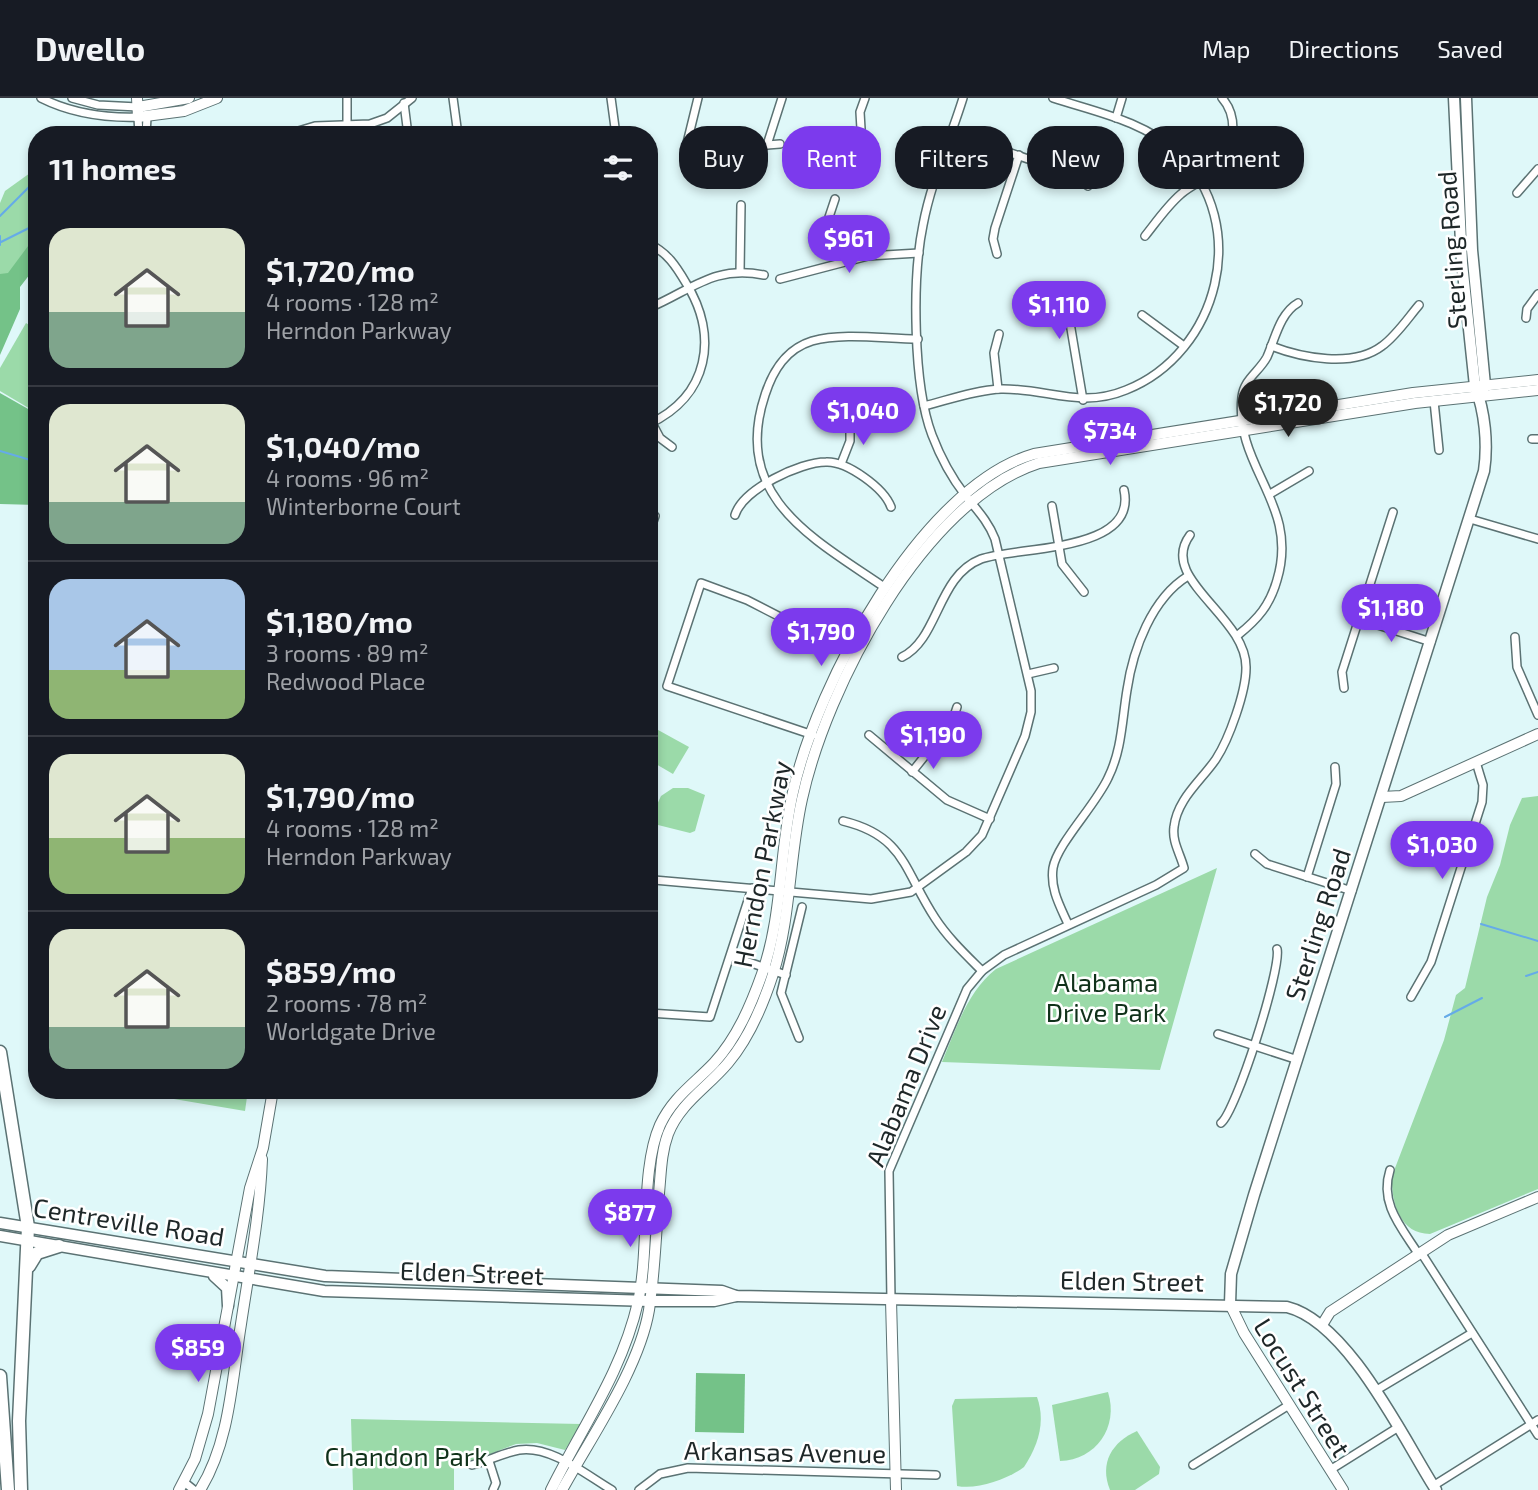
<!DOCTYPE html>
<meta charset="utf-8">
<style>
:root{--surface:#171b24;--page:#242831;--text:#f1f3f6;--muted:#9ea1a6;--line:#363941;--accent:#7c3aed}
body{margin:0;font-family:"Exo 2",sans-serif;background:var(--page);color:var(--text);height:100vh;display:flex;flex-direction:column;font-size:26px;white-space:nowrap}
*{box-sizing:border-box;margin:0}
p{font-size:23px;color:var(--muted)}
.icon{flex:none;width:38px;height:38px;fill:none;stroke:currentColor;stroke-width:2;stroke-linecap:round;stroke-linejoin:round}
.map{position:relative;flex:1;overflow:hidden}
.drawer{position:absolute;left:28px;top:28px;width:630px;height:973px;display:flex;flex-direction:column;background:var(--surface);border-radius:28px;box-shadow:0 4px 10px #0003}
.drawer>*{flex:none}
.banner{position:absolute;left:679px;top:28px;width:665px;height:63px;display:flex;gap:14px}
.price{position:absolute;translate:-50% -60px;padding:0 16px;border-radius:24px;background:var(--accent);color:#fff;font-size:23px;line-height:46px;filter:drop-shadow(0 2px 4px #0008)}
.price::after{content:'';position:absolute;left:50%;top:42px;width:21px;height:16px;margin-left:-10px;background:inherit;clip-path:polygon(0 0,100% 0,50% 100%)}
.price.selected{background:#222;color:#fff}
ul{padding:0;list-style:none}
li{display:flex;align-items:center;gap:21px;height:175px;padding:0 21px}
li+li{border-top:2px solid var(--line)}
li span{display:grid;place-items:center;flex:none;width:196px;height:140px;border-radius:21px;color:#555}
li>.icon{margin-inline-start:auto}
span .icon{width:84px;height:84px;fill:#fffc;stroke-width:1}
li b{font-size:30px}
h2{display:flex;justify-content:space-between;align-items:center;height:84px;padding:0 21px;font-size:30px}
.chip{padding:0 24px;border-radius:28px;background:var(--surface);box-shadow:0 4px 10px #0003;font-size:24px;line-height:63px}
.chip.selected{background:var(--accent);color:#fff}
header{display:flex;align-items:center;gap:42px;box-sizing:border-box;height:98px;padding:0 35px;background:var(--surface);border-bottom:2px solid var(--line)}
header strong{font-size:33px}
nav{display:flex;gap:38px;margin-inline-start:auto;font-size:24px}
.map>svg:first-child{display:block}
</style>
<header>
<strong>Dwello</strong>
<nav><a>Map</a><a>Directions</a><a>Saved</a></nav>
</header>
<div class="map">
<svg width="1538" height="1392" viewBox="0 0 1538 1392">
<rect width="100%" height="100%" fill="#dff8f9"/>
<!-- green -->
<g fill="#9bdaa9">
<path d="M 37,70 L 37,143 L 0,187 L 0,105 L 5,93 Z"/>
<path d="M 26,225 L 37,232 L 37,315 L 0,293 L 0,270 Z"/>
<path d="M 649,627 L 689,649 L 673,676 L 649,662 Z"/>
<path d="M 673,690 L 688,690 L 705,697 L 695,733 L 690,735 L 654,726 L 654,714 L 649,733 L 649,691 L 654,713 L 661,698 Z"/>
<path d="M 1538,698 L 1538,1091 L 1430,1136 C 1399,1136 1391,1103 1392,1078 L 1444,942 L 1456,897 L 1465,890 L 1487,799 L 1500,767 L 1510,727 L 1522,700 Z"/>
<path d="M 1217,770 L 1160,972 L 942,964 C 956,931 967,894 996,871 Z"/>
<path d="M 170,992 L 248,992 L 245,1013 L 168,1000 Z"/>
<path d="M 1108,1294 C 1119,1329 1096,1362 1060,1363 L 1052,1307 Z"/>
<path d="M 1037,1299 C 1046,1324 1038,1348 1024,1369 C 1008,1381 978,1392 957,1388 L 952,1308 L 955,1301 Z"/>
<path d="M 351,1321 L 581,1326 L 565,1352 L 537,1345 L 516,1346 L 454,1370 L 454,1392 L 353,1392 Z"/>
<path d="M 1137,1333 L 1160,1369 L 1159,1376 L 1135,1392 L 1110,1392 C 1099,1365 1112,1344 1137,1333 Z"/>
</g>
<!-- forest -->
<g fill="#74c288">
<path d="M 37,136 L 37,167 L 20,189 L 20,211 L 0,257 L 0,176 L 8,175 Z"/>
<path d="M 0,295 L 37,316 L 37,407 L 0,406 Z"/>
<path d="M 696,1275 L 745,1276 L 744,1335 L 695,1334 Z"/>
</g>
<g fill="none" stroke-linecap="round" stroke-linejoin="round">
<!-- stream -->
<g stroke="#65abe8" stroke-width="2">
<path d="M 86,37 L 89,33"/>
<path d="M 0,118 L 37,81"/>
<path d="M 0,138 L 0,147"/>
<path d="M 1,144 L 37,126"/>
<path d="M 0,353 L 37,364"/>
<path d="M 1481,826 L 1538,843"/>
<path d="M 1526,878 L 1538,874"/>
<path d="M 1445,919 L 1482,900"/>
</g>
<!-- street casing -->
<g stroke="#5b7273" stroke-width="10">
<g id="street">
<path d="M 41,0 C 71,15 105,20 138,19 L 139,37"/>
<path d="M 72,0 L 98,7 L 138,9"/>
<path d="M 453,0 L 458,37"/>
<path d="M 611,0 L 616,37"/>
<path d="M 698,0 L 687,45 L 687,51 L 696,57 L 767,47 L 782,0"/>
<path d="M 404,5 L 408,37"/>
<path d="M 1116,20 L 1122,0"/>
<path d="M 347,26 L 347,0"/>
<path d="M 861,31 L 860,14 L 865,0"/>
<path d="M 952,35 L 1072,76 L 1088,88"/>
<path d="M 146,37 L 147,19"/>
<path d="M 285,37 L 315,28 L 370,26 L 387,20 L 412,0"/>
<path d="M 767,47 L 780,46"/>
<path d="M 1517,95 L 1538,71"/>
<path d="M 835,101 L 828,122 L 839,165"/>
<path d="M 1145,138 C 1157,123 1167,108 1181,96 C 1192,86 1208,81 1218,71 C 1235,53 1239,19 1222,0"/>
<path d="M 649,146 C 667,154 676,168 686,185 C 719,238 709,298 649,326"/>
<path d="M 997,156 L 993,141 L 995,130 L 1019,57"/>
<path d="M 740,174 L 741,107"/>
<path d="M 780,181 L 868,158 L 919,155"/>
<path d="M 1070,188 L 1067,207 L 1083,302"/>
<path d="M 33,196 L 37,182"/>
<path d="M 649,210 C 692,192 713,167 764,177"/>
<path d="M 1142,217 L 1184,248"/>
<path d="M 1526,220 L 1527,211 L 1538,196"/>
<path d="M 1271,248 C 1302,260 1353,270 1382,248 C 1396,238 1408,220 1419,207"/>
<path d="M 998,291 L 994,255 L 999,236"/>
<path d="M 1434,303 L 1439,352"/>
<path d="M 924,308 C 948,302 976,292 1001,291 C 1047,290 1080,311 1126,292 C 1219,255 1252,126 1178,55 C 1144,23 1096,14 1053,0"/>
<path d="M 652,325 L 660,340 L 672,349"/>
<path d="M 1532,341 L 1538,341"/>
<path d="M 841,366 L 850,343 L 850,328"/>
<path d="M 1270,396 L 1309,373"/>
<path d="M 1052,408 L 1062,466 L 1084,494"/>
<path d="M 649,416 L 655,418 L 649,435"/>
<path d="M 735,417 C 743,391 800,364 826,364 C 847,363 884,390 891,409"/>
<path d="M 1470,421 L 1538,441"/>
<path d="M 884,489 C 814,441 731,399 765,297 C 773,272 786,251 812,243 C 844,234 885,241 918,241"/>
<path d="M 1359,521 L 1431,544"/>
<path d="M 1238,537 C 1258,521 1270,507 1277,482 C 1300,406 1234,370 1242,299 C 1244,281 1259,274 1267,259 C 1275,241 1280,215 1298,205"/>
<path d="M 1515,539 L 1517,569 L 1538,617"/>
<path d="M 902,559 C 939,541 937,478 981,461 C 1018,448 1138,455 1124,392"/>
<path d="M 1028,576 L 1054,570"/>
<path d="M 1344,590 L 1342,574 L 1393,414"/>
<path d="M 813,637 L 667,588 L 701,485 L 747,502 L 852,556"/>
<path d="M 869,637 L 947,702 L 990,721"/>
<path d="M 912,674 L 952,624 L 957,609"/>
<path d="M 843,723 C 905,738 904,773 935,820 C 948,840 965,856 982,873"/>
<path d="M 1255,756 L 1267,766 L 1352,793"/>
<path d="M 1307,779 L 1336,686 L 1335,669"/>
<path d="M 654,782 L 871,801 L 911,794 L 966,754 L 982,737 L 1025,638 L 1031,614 L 1031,593 L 995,441 C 988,423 977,412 965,397 C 951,379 940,358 932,337 C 913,287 912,180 923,127 C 931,84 950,42 963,0"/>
<path d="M 649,796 L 652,782"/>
<path d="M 1068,826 C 1060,808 1050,791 1053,770 C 1057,746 1095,708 1108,680 C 1122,652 1122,622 1127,592 C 1133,551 1152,500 1188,478"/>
<path d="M 731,858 L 786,877"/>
<path d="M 1411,899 L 1431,864 L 1482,704 L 1483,687 L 1476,664"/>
<path d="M 649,915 L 710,919 L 752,790"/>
<path d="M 1218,936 L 1298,962"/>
<path d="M 799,940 L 781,895 L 802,809"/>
<path d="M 1221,1025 C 1236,1014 1282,869 1277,851"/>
<path d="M 1390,1072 C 1379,1106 1402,1130 1419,1157"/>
<path d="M 1422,1156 L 1538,1337"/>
<path d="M 891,1202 L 889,1073 L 967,891 L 982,873 L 1004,857 L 1156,787 L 1184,770 C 1180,755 1172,744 1174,729 C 1177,701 1201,683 1216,661 C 1229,641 1246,594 1246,570 C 1247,518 1157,481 1190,437"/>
<path d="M 1375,1293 L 1472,1235"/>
<path d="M 489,1363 L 496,1385 L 493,1392"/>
<path d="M 472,1367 C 488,1363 503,1355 519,1352 C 551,1347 586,1377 612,1392"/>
<path d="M 1193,1367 L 1289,1307"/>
<path d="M 1330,1372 L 1397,1330"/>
<path d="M 184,1384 L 194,1392"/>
<path d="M 1433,1388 L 1538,1322"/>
<path d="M 639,1392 L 660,1376 L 688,1370 L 936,1377"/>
</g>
</g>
<!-- secondary casing -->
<g stroke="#5b7273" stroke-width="12">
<g id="secondary">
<path d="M 137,0 L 138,19 L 184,13 L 217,0"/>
<path d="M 138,9 L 189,0"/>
<path d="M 1382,699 L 1401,698 L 1538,636"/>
<path d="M 891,1202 L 896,1392"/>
<path d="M 1230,1206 L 1244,1235 L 1343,1392"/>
<path d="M 1322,1227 L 1330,1214 L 1448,1137 L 1538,1099"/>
<path d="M 179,1392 L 195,1361 L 208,1316 L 250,1090 L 263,1050 L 273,992"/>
<path d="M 200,1392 C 230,1344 232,1281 241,1226 C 249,1172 260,1116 262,1061"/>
<path d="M 551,1392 C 582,1329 622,1274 638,1204 C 650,1151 640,1072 660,1027 C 673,999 694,986 714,965 C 737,940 751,907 762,876 C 783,817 779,754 793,694 C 817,586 921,389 1034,356 L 1413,295 L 1538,282"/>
<path d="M 562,1392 C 591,1339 639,1271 649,1212 C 655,1173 656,1134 659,1095 C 661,1075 661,1055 668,1036 C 680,1005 707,990 728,965 C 749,940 763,907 773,876 C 791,819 789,759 802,701 C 826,590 923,402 1039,365 L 1415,305 L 1538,292"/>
</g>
</g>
<!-- primary casing -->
<g stroke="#5b7273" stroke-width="13">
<g id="primary">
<path d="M 1466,0 L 1472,152 L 1485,287 L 1480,299"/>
<path d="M 0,1125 L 325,1178 L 722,1193 L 736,1198 L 1287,1209 C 1348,1224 1403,1340 1436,1392"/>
<path d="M 0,1138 L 324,1193 L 650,1203 L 714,1203 L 736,1198"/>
<path d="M 214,1178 L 227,1190 L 228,1208"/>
<path d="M 1230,1206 L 1231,1176 L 1254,1097 L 1484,373 C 1488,346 1485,314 1475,288 L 1462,165 L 1454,0"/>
</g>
</g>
<!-- highway casing -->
<g stroke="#5b7273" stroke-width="15">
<g id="highway">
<path d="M 0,954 L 28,1129 L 19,1323 L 21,1392"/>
<path d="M 29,1168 L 37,1155 L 59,1148"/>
<path d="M 0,1278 L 8,1392"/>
</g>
</g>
<!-- street -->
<use href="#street" stroke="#fff" stroke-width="7"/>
<!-- secondary -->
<use href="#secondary" stroke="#fff" stroke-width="10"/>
<!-- primary -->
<use href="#primary" stroke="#fff" stroke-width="10"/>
<!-- highway -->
<use href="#highway" stroke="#fff" stroke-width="12"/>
</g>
<g text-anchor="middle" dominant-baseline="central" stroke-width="5" stroke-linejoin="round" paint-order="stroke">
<!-- street labels -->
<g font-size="26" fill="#1e2728" stroke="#fff">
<text transform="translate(1451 152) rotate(-94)">Sterling Road</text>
<text transform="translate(761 766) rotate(-79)">Herndon Parkway</text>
<text transform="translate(1317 826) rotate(-72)">Sterling Road</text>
<text transform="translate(905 987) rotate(-68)">Alabama Drive</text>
<text transform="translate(129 1123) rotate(9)">Centreville Road</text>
<text transform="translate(472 1174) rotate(2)">Elden Street</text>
<text transform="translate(1132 1182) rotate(1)">Elden Street</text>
<text transform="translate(1303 1289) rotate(58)">Locust Street</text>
<text transform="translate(785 1353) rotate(1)">Arkansas Avenue</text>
</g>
<!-- park labels -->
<g font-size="26" fill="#10311a" stroke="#fff">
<text x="1106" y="883">Alabama<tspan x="1106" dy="30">Drive Park</tspan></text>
<text x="406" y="1357">Chandon Park</text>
</g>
</g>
</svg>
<b class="price" style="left:849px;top:177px">$961</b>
<b class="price" style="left:1059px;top:243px">$1,110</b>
<b class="price selected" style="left:1288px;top:341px">$1,720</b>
<b class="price" style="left:863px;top:349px">$1,040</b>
<b class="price" style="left:1110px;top:369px">$734</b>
<b class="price" style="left:1391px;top:546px">$1,180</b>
<b class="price" style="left:821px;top:570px">$1,790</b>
<b class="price" style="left:933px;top:673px">$1,190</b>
<b class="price" style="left:1442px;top:783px">$1,030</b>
<b class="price" style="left:630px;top:1151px">$877</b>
<b class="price" style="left:198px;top:1286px">$859</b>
<div class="banner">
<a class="chip">Buy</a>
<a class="chip selected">Rent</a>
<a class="chip">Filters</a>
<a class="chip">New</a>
<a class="chip">Apartment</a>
</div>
<section class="drawer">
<h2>11 homes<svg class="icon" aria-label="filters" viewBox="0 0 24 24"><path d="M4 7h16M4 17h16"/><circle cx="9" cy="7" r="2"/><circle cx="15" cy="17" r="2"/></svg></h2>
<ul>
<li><span style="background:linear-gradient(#dfe7d0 60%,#7fa58c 0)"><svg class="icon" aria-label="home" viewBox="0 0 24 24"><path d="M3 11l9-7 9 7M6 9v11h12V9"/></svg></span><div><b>$1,720/mo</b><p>4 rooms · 128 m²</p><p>Herndon Parkway</p></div></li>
<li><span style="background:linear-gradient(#dfe7d0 70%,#7fa58c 0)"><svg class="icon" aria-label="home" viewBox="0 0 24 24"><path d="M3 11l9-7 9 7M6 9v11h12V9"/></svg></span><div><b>$1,040/mo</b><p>4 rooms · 96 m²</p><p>Winterborne Court</p></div></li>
<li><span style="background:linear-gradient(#a9c7e8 65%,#8fb573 0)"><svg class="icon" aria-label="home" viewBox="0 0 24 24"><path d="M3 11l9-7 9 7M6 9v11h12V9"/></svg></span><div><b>$1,180/mo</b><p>3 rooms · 89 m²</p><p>Redwood Place</p></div></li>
<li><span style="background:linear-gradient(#dfe7d0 60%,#8fb573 0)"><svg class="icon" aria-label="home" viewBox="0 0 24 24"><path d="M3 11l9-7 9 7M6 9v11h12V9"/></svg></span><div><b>$1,790/mo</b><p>4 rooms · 128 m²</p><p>Herndon Parkway</p></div></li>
<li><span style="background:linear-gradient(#dfe7d0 70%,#7fa58c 0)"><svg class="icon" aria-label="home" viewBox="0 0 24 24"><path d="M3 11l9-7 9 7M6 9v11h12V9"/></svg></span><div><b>$859/mo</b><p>2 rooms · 78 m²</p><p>Worldgate Drive</p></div></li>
</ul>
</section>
</div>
